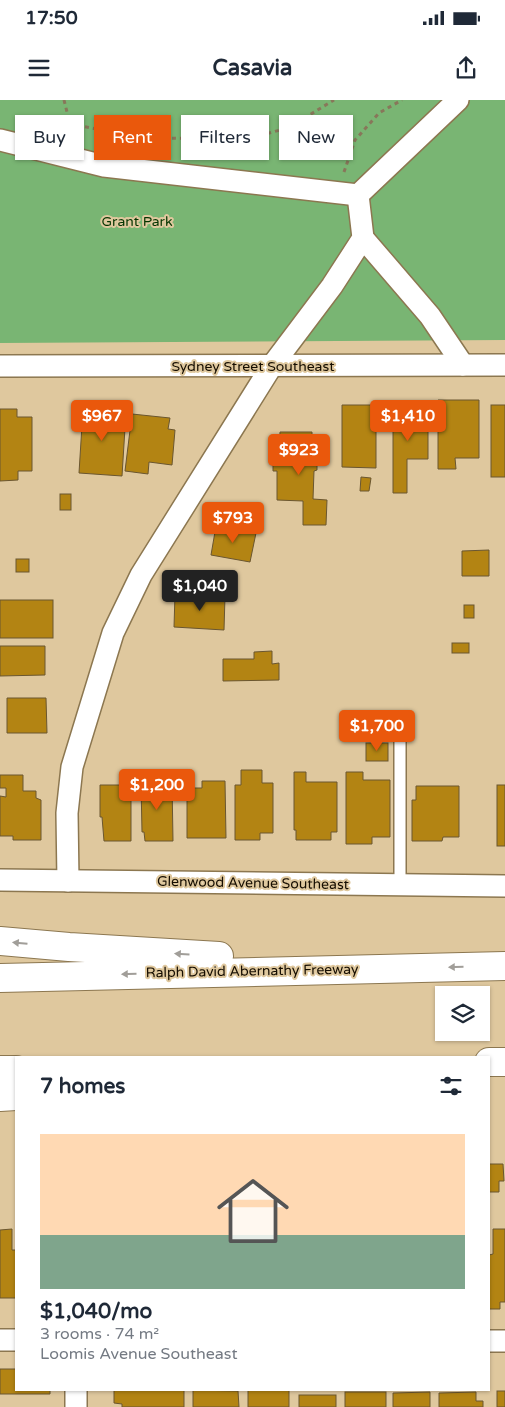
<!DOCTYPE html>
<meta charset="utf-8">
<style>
:root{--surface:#fff;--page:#f6f6f7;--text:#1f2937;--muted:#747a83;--line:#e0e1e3;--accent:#ea580c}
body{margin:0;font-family:"Varela Round",sans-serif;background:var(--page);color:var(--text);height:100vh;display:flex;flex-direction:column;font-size:19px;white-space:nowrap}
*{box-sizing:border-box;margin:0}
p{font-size:16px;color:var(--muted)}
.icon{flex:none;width:28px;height:28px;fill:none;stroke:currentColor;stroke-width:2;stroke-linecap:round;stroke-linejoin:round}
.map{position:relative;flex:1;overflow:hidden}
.panel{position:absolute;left:15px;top:956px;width:475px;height:335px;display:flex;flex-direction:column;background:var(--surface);border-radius:0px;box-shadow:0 1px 4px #0004}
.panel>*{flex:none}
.hud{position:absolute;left:15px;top:15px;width:475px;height:45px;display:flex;gap:10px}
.tools{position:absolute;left:435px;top:886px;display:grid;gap:10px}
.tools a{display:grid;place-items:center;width:55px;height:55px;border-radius:0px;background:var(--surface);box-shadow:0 1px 4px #0004;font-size:25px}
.price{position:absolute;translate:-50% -42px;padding:0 11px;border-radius:5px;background:var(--accent);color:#fff;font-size:16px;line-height:32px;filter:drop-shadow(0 1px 2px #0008)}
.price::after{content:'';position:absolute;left:50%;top:30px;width:15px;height:11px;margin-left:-8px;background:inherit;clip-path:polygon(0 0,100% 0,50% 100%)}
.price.selected{background:#222;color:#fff}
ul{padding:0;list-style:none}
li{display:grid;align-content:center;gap:10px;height:265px;padding:0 25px}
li+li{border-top:1px solid var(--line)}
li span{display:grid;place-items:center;height:155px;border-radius:0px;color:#555}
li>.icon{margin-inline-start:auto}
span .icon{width:90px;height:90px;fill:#fffc;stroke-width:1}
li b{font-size:21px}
h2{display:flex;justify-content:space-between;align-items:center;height:60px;padding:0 25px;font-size:21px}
.chip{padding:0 18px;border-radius:0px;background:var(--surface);box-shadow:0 1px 4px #0004;font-size:18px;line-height:45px}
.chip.selected{background:var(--accent);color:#fff}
.status{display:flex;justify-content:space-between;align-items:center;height:35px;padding:0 25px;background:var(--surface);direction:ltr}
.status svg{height:14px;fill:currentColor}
header{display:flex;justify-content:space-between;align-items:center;height:65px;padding:0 25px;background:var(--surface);font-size:22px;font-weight:700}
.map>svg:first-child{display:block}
</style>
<div class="status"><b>17:50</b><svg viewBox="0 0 49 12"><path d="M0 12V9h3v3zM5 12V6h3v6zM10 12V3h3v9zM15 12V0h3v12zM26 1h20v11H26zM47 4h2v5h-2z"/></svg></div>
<header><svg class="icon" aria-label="menu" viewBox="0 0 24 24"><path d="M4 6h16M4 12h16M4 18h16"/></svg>Casavia<svg class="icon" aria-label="share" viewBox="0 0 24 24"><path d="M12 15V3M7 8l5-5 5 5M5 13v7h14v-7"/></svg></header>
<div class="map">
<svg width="505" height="1307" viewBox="0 0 505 1307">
<rect width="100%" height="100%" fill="#dfc89e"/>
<!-- green -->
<path fill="#79b573" d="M 0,0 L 505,0 L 505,240 L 0,243 Z"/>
<!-- building -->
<g fill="#b38413" stroke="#6a5630">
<path d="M 438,300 L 479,300 L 479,358 L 455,358 L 456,369 L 438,369 Z"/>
<path d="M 342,305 L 376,305 L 376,368 L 342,367 Z"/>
<rect x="491" y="305" width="14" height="72"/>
<path d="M 393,308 L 428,308 L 428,359 L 407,359 L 407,393 L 393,393 Z"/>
<path d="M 0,309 L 17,309 L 17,317 L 32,317 L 32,371 L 18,371 L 18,380 L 0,381 Z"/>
<path d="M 83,309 L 126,312 L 122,376 L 79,373 Z"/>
<path d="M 132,314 L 170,318 L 168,329 L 175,330 L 172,365 L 149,362 L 148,374 L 125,371 Z"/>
<path d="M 280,332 L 312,332 L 312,356 L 317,357 L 317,370 L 314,371 L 313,399 L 327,400 L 326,425 L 303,425 L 303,401 L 277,400 L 277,371 L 273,371 L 273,355 L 279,356 Z"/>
<path d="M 361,377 L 371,378 L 369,391 L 360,391 Z"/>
<rect x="60" y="394" width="11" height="16"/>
<path d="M 216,426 L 256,433 L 250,462 L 211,455 Z"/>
<path d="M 489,450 L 489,476 L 462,476 L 462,451 Z"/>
<rect x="16" y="459" width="13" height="13"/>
<path d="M 175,494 L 225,496 L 224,530 L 174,527 Z"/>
<rect x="0" y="500" width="53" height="38"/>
<rect x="464" y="505" width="10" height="13"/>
<rect x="452" y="543" width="17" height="10"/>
<path d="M 0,546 L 45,546 L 45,575 L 0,576 Z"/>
<path d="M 272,551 L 272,564 L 279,563 L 279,580 L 223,581 L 223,559 L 254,559 L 254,552 Z"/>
<path d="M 7,598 L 46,598 L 47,633 L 7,633 Z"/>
<rect x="366" y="643" width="22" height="18"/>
<path d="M 241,670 L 262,670 L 262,683 L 273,683 L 273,733 L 260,733 L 260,740 L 235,740 L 235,685 L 241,685 Z"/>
<path d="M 294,672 L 306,672 L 306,682 L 337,682 L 337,732 L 331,732 L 331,740 L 296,740 L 296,730 L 294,730 Z"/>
<path d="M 346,672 L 363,672 L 363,680 L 390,680 L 390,737 L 372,737 L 372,744 L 346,744 Z"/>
<path d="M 0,675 L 23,675 L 23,691 L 36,691 L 36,698 L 41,700 L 41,740 L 13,740 L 13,736 L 0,736 L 0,696 L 6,697 L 6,688 L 0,688 Z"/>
<path d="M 202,681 L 225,681 L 226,738 L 187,738 L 187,688 L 202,688 Z"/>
<path d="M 172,682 L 173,741 L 145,741 L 144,732 L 142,732 L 141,683 Z"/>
<path d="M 100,685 L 131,685 L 131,741 L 104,741 L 102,717 L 100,717 Z"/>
<rect x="497" y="685" width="8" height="61"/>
<path d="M 416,686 L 459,686 L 459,737 L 443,737 L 442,741 L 412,741 L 412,700 L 416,700 Z"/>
<path d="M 489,1064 L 503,1064 L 504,1081 L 499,1081 L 499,1092 L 489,1092 Z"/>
<path d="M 12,1129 L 12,1150 L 16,1150 L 16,1198 L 0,1198 L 0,1130 Z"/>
<path d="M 493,1129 L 505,1129 L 505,1202 L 500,1202 L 500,1209 L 489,1209 L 489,1155 L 493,1154 Z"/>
<path d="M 0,1269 L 16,1269 L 16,1290 L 50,1290 L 50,1294 L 0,1294 Z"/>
<path d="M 114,1290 L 184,1290 L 184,1307 L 122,1307 L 122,1304 L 114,1303 Z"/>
<path d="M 193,1290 L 238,1291 L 239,1307 L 193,1307 Z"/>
<rect x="248" y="1290" width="41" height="17"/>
<rect x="497" y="1291" width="8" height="16"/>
<rect x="345" y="1292" width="41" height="15"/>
<path d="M 430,1292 L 430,1307 L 393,1307 L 393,1293 Z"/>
<path d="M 476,1292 L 476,1301 L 483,1301 L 483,1307 L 439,1307 L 439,1293 Z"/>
<rect x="299" y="1295" width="37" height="12"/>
</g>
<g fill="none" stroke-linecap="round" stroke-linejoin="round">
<!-- lane casing -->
<g stroke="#8c7750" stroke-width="14">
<path id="lane" d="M 400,785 L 400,634"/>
</g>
<!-- street casing -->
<g stroke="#8c7750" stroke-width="24">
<g id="street">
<path d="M 0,40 L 104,66 L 358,95 L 458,0"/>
<path d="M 363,138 L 430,216 L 463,265"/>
<path d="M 0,266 L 505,265"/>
<path d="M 0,780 L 505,786"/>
<path d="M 68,781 L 67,713 L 72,667 L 113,533 L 141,475 L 271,267 L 332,186 L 363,138 L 358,95"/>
<path d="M 0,1240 L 16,1240"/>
<path d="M 489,1241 L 505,1241"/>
<path d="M 76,1290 L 76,1307"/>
</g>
</g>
<!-- highway casing -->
<g stroke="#8c7750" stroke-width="30">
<g id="highway">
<path d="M 0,841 L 69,847 L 219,856"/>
<path d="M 0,878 L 505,866"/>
<path d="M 489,962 L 505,962"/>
<path d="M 0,970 L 16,970"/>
<path d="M 0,997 L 16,996"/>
</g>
</g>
<!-- path -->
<g stroke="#88775a" stroke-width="3" stroke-dasharray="4 4" stroke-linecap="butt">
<path d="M 64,0 L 70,24 L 144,38 L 246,39 L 288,28 L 334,0"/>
<path d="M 344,72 L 355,40 L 379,13 L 402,0"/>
</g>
<!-- lane -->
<use href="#lane" stroke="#fff" stroke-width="11"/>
<!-- street -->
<use href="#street" stroke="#fff" stroke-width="21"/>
<!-- highway -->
<use href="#highway" stroke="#fff" stroke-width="28"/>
</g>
<!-- one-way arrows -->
<defs><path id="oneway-solid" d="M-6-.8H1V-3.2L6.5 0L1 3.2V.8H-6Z" transform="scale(1.25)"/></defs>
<g fill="#a19e99">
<use href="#oneway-solid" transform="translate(20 843) rotate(-175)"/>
<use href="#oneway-solid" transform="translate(182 854) rotate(-176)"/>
<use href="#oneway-solid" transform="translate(456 867) rotate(179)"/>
<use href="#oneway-solid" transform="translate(129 874) rotate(179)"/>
</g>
<g text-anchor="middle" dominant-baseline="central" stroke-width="4" stroke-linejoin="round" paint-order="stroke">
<!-- park labels -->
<g font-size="14" fill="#033501" stroke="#dfc89e">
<text x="137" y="121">Grant Park</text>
</g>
<!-- street labels -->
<g font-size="14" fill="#150d01" stroke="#dfc89e">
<text x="253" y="266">Sydney Street Southeast</text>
<text transform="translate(253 783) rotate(1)">Glenwood Avenue Southeast</text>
<text transform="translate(252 871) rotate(-1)">Ralph David Abernathy Freeway</text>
</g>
</g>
</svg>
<div class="tools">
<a><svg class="icon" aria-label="layers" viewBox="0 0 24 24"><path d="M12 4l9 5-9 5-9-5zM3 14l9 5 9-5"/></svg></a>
</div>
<b class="price" style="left:102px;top:342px">$967</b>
<b class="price" style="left:408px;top:342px">$1,410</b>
<b class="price" style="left:299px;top:376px">$923</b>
<b class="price" style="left:233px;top:444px">$793</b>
<b class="price selected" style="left:200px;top:512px">$1,040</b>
<b class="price" style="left:377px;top:652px">$1,700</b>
<b class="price" style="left:157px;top:711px">$1,200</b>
<div class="hud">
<a class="chip">Buy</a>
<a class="chip selected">Rent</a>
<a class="chip">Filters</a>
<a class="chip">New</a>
</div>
<section class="panel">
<h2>7 homes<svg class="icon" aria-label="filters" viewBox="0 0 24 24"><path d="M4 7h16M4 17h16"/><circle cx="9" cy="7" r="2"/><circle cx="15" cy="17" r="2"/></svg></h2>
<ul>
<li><span style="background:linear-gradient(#ffd9b3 65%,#7fa58c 0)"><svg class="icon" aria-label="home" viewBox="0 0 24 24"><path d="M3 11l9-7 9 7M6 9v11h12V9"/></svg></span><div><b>$1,040/mo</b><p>3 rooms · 74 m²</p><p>Loomis Avenue Southeast</p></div></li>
</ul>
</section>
</div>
